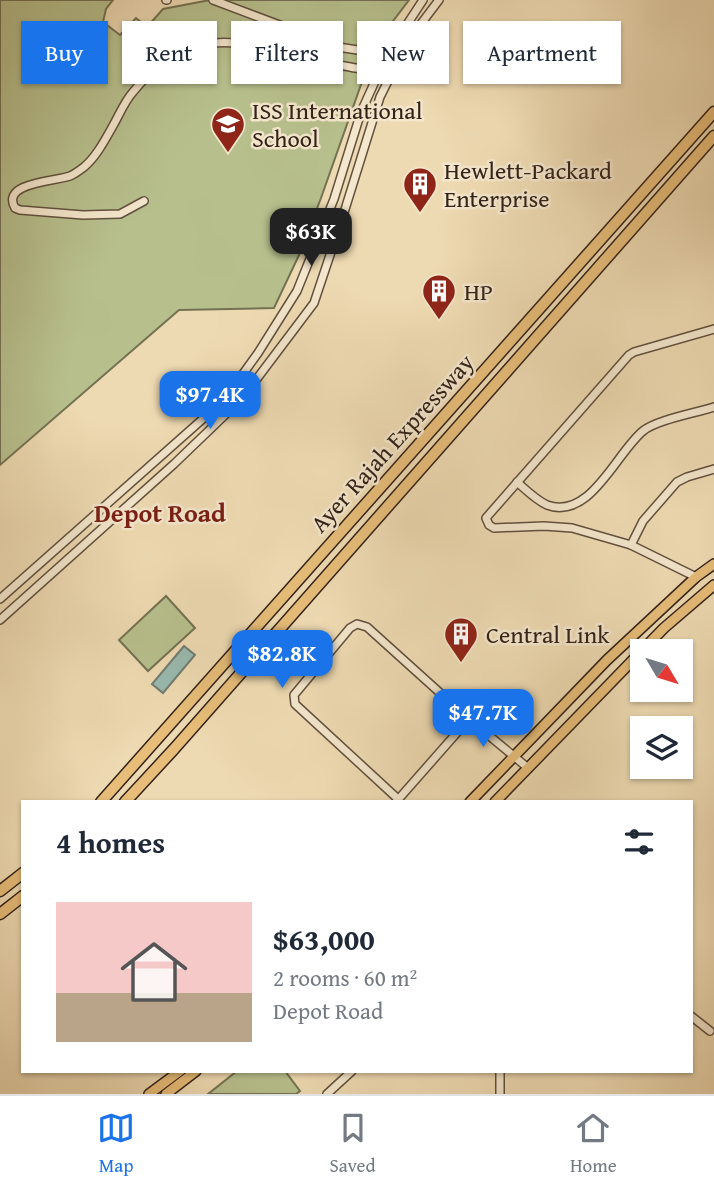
<!DOCTYPE html>
<meta charset="utf-8">
<style>
:root{--surface:#fff;--page:#f6f6f7;--text:#1f2937;--muted:#747a83;--line:#e0e1e3;--accent:#1a73e8}
body{margin:0;font-family:"Gentium Book Plus",serif;background:var(--page);color:var(--text);height:100vh;display:flex;flex-direction:column;font-size:26px;white-space:nowrap}
*{box-sizing:border-box;margin:0}
p{font-size:23px;color:var(--muted)}
.icon{flex:none;width:38px;height:38px;fill:none;stroke:currentColor;stroke-width:2;stroke-linecap:round;stroke-linejoin:round}
.map{position:relative;flex:1;overflow:hidden}
.panel{position:absolute;left:21px;top:800px;width:672px;height:273px;display:flex;flex-direction:column;background:var(--surface);border-radius:0px;box-shadow:0 2px 5px #0004}
.panel>*{flex:none}
.top-card{position:absolute;left:21px;top:21px;width:672px;height:63px;display:flex;gap:14px}
.needle{width:46px;rotate:128deg}
.controls{position:absolute;left:630px;top:639px;display:grid;gap:14px}
.controls a{display:grid;place-items:center;width:63px;height:63px;border-radius:0px;background:var(--surface);box-shadow:0 2px 5px #0004;font-size:35px}
.price{position:absolute;translate:-50% -60px;padding:0 16px;border-radius:14px;background:var(--accent);color:#fff;font-size:23px;line-height:46px;filter:drop-shadow(0 2px 4px #0008)}
.price::after{content:'';position:absolute;left:50%;top:42px;width:21px;height:16px;margin-left:-10px;background:inherit;clip-path:polygon(0 0,100% 0,50% 100%)}
.price.current{background:#222;color:#fff}
ul{padding:0;list-style:none}
li{display:flex;align-items:center;gap:21px;height:175px;padding:0 35px}
li+li{border-top:2px solid var(--line)}
li span{display:grid;place-items:center;flex:none;width:196px;height:140px;border-radius:0px;color:#555}
li>.icon{margin-inline-start:auto}
span .icon{width:84px;height:84px;fill:#fffc;stroke-width:1}
li b{font-size:30px}
h2{display:flex;justify-content:space-between;align-items:center;height:84px;padding:0 35px;font-size:30px}
.pill{padding:0 24px;border-radius:0px;background:var(--surface);box-shadow:0 2px 5px #0004;font-size:24px;line-height:63px}
.pill.current{background:var(--accent);color:#fff}
.tab-bar{display:flex;justify-content:space-around;align-items:center;height:98px;border-top:2px solid var(--line);background:var(--surface);font-size:19px;color:var(--muted)}
.tab-bar a{display:grid;justify-items:center;gap:4px}
.tab-bar .current{color:var(--accent)}
.map>svg:first-child{display:block}
</style>
<div class="map">
<svg width="714" height="1094" viewBox="0 0 714 1094">
<rect width="100%" height="100%" fill="#eedab2"/>
<filter id="stains"><feTurbulence type="fractalNoise" baseFrequency=".00286" numOctaves="4"/><feColorMatrix values="0 0 0 0 .2 0 0 0 0 .09 0 0 0 0 .02 0 0 0 .5 -.17"/></filter>
<radialGradient id="worn" r=".72"><stop offset=".6" stop-color="#630" stop-opacity="0"/><stop offset="1" stop-color="#630" stop-opacity=".3"/></radialGradient>
<!-- green -->
<g fill="#b7c08d" stroke="#747153" stroke-width="2">
<path d="M 0,0 L 113,0 L 106,9 L 103,22 L 120,35 L 136,18 L 147,27 L 163,9 L 210,0 L 409,0 L 375,45 L 321,198 L 300,253 L 274,308 L 179,310 L 0,465 Z"/>
<path d="M 166,596 L 195,628 L 148,671 L 119,640 Z"/>
<path d="M 237,1071 L 285,1071 L 300,1091 L 296,1094 L 208,1094 Z"/>
</g>
<!-- water -->
<g fill="#99bab0" stroke="#707d74" stroke-width="2">
<path d="M 502,31 L 553,36 L 550,55 L 499,50 Z"/>
<path d="M 184,646 L 195,655 L 163,693 L 152,684 Z"/>
</g>
<g fill="none" stroke-linecap="round" stroke-linejoin="round">
<!-- minor casing -->
<g stroke="#61503f" stroke-width="10">
<g id="minor">
<path d="M 166,0 L 167,0"/>
<path d="M 213,0 L 338,47 L 364,51 L 399,59"/>
<path d="M 144,201 L 120,214 L 83,215 L 20,210 L 15,208 C 0,182 58,181 70,176 C 75,174 80,170 84,167 C 97,156 106,138 114,124 C 120,113 125,101 133,92 C 152,68 179,51 208,44 C 228,40 247,45 266,48 C 294,54 322,62 350,67 C 364,70 378,70 392,74"/>
<path d="M 517,482 C 526,490 536,500 547,505 C 590,521 616,453 643,431 C 656,420 696,413 714,407"/>
<path d="M 631,545 L 643,521 L 677,482 L 687,477 L 714,469"/>
<path d="M 696,577 L 631,545 L 572,528 L 544,526 L 494,528 L 489,525 L 486,518 L 629,355 L 634,352 L 714,329"/>
<path d="M 0,599 L 214,409 L 240,378 L 258,353 L 297,291 L 334,199 L 361,112 L 387,55 L 423,0"/>
<path d="M 0,620 L 174,464 L 225,415 L 253,384 L 314,303 L 342,219 L 380,97 L 408,41 L 439,0"/>
<path d="M 398,799 L 295,704 L 294,695 L 350,628 L 357,624 L 367,627 L 469,719 L 528,768"/>
<path d="M 396,802 L 469,719"/>
<path d="M 691,1016 L 710,1031"/>
<path d="M 327,1094 L 352,1071"/>
<path d="M 500,1094 L 500,1071"/>
</g>
</g>
<!-- major casing -->
<g stroke="#322219" stroke-width="12">
<g id="major">
<path d="M 470,802 L 607,660 L 696,577 L 714,564"/>
<path d="M 495,802 L 664,628 L 714,585"/>
<path d="M 149,1094 L 180,1071"/>
<path d="M 166,1094 L 196,1071"/>
</g>
</g>
<!-- highway casing -->
<g stroke="#322219" stroke-width="13">
<g id="highway">
<path d="M 101,802 L 714,112"/>
<path d="M 125,802 L 174,749 L 714,136"/>
<path d="M 0,891 L 23,873"/>
<path d="M 0,914 L 23,896"/>
</g>
</g>
<!-- minor -->
<use href="#minor" stroke="#f4e7cd" stroke-width="7"/>
<!-- major -->
<use href="#major" stroke="#e7bd79" stroke-width="9"/>
<!-- highway -->
<use href="#highway" stroke="#e7bd79" stroke-width="10"/>
</g>
<!-- icons -->
<defs>
<g id="school-pin" transform="scale(1.75)"><path d="M0 17L-7.5 6A9.5 9.5 0 1 1 7.5 6Z" fill="#8f2418" stroke="#f4e7cd"/><path d="M0-5L7-2L0 1L-7-2ZM-4 1L0 2.5L4 1V4Q0 6-4 4Z" fill="#fff"/></g>
<g id="building-pin" transform="scale(1.75)"><path d="M0 17L-7.5 6A9.5 9.5 0 1 1 7.5 6Z" fill="#8f2418" stroke="#f4e7cd"/><path d="M-4-6H4V6H1V3H-1V6H-4ZM-2.5-4.3h1.7v1.8h-1.7ZM.8-4.3h1.7v1.8H.8ZM-2.5-1h1.7V.8h-1.7ZM.8-1h1.7V.8H.8Z" fill="#fff"/></g>
</defs>
<g fill-rule="evenodd">
<use href="#school-pin" x="228" y="124"/>
<use href="#building-pin" x="420" y="184"/>
<use href="#building-pin" x="439" y="291"/>
<use href="#building-pin" x="461" y="634"/>
</g>
<g text-anchor="middle" dominant-baseline="central" stroke-width="5" stroke-linejoin="round" paint-order="stroke">
<!-- poi labels -->
<g font-size="24" fill="#322219" stroke="#f4e7cd" text-anchor="start">
<text x="252" y="110">ISS International<tspan x="252" dy="28">School</tspan></text>
<text x="444" y="170">Hewlett-Packard<tspan x="444" dy="28">Enterprise</tspan></text>
<text x="464" y="291">HP</text>
<text x="486" y="634">Central Link</text>
</g>
<!-- street labels -->
<g font-size="24" fill="#322219" stroke="#f4e7cd">
<text transform="translate(392 443) rotate(-48)">Ayer Rajah Expressway</text>
</g>
<!-- neighbourhood labels -->
<g font-size="26" font-weight="bold" fill="#7a1f14" stroke="#f4e7cd">
<text x="160" y="512">Depot Road</text>
</g>
</g>
<rect width="100%" height="100%" filter="url(#stains)"/>
<rect width="100%" height="100%" fill="url(#worn)"/>
</svg>
<div class="controls">
<a><svg class="needle" viewBox="-14 -14 28 28"><path d="M0-13l5 13h-10z" fill="#e53935"/><path d="M0 13l5-13h-10z" fill="#747a83"/></svg></a>
<a><svg class="icon" aria-label="layers" viewBox="0 0 24 24"><path d="M12 4l9 5-9 5-9-5zM3 14l9 5 9-5"/></svg></a>
</div>
<b class="price current" style="left:311px;top:268px">$63K</b>
<b class="price" style="left:210px;top:431px">$97.4K</b>
<b class="price" style="left:282px;top:690px">$82.8K</b>
<b class="price" style="left:483px;top:749px">$47.7K</b>
<div class="top-card">
<a class="pill current">Buy</a>
<a class="pill">Rent</a>
<a class="pill">Filters</a>
<a class="pill">New</a>
<a class="pill">Apartment</a>
</div>
<section class="panel">
<h2>4 homes<svg class="icon" aria-label="filters" viewBox="0 0 24 24"><path d="M4 7h16M4 17h16"/><circle cx="9" cy="7" r="2"/><circle cx="15" cy="17" r="2"/></svg></h2>
<ul>
<li><span style="background:linear-gradient(#f6c9c9 65%,#b9a48a 0)"><svg class="icon" aria-label="home" viewBox="0 0 24 24"><path d="M3 11l9-7 9 7M6 9v11h12V9"/></svg></span><div><b>$63,000</b><p>2 rooms · 60 m²</p><p>Depot Road</p></div></li>
</ul>
</section>
</div>
<nav class="tab-bar">
<a class="current"><svg class="icon" aria-label="map" viewBox="0 0 24 24"><path d="M3 6l6-2 6 2 6-2v14l-6 2-6-2-6 2zM9 4v14M15 6v14"/></svg>Map</a>
<a><svg class="icon" aria-label="saved" viewBox="0 0 24 24"><path d="M7 4h10v16l-5-4-5 4z"/></svg>Saved</a>
<a><svg class="icon" aria-label="home" viewBox="0 0 24 24"><path d="M3 11l9-7 9 7M6 9v11h12V9"/></svg>Home</a>
</nav>
